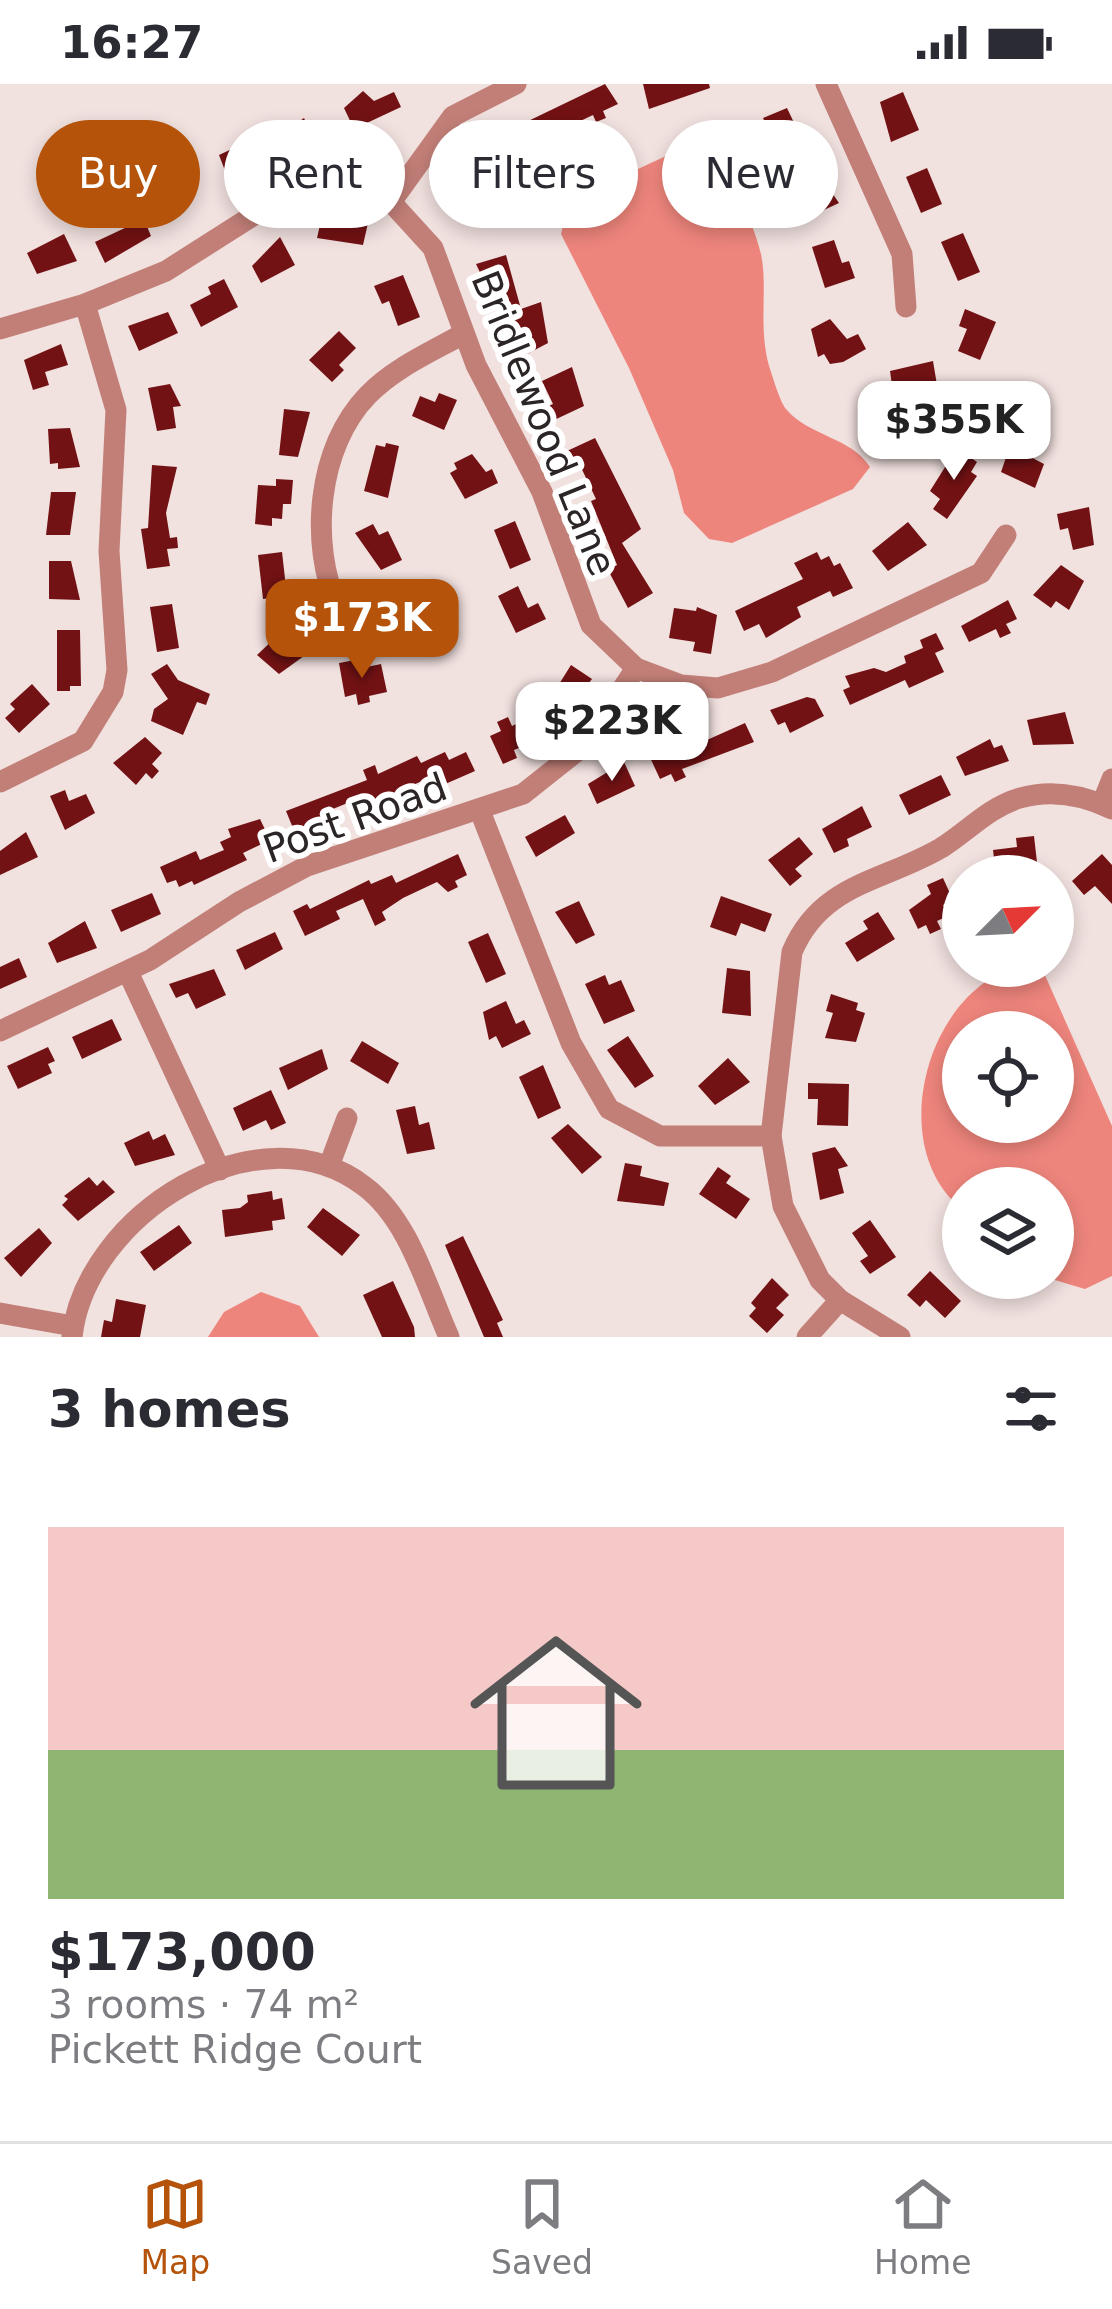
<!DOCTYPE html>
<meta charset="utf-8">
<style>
:root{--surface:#fff;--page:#f7f7f7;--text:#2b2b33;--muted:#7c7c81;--line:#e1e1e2;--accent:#b45309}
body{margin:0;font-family:"DejaVu Sans",sans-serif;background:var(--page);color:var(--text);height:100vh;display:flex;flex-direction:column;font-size:45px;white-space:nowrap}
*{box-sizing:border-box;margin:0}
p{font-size:39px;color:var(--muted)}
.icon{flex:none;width:66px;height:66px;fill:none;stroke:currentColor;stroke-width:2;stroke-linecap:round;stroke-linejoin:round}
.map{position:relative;height:1253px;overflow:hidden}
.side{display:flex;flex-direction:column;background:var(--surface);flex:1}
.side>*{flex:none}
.guide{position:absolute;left:36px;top:36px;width:1041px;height:108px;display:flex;gap:24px}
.needle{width:78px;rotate:66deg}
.buttons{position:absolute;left:942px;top:771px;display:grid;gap:24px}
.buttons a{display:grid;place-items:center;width:132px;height:132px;border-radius:50%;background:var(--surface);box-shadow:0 6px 18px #0003;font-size:60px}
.price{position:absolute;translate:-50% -102px;padding:0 27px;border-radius:24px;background:#fff;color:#222;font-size:39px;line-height:78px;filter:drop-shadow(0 3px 6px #0008)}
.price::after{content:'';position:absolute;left:50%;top:72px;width:36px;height:27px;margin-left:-18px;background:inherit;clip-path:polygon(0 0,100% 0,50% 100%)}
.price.active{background:var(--accent);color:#fff}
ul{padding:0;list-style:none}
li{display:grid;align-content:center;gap:24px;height:636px;padding:0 48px}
li span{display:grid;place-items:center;height:372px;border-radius:0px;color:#555}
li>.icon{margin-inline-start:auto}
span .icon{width:216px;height:216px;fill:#fffc;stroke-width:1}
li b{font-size:51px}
h2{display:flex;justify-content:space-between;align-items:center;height:144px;padding:0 48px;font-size:51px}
.pill{padding:0 42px;border-radius:54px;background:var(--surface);box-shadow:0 6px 18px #0003;font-size:42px;line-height:108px}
.pill.active{background:var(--accent);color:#fff}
.status{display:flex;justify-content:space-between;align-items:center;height:84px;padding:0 60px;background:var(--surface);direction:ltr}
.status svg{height:33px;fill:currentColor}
.tab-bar{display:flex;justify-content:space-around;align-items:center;height:168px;border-top:3px solid var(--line);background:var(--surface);font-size:33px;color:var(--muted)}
.tab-bar a{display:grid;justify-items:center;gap:6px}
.tab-bar .active{color:var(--accent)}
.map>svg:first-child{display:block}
</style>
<div class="status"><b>16:27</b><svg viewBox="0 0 49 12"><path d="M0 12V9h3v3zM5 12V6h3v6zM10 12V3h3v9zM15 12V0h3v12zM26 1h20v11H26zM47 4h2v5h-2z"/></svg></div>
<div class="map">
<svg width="1112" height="1253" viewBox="0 0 1112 1253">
<rect width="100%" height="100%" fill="#f1e1df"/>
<!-- water -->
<g fill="#ee857c" fill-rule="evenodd">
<path d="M 681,65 C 720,68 753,133 761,170 C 768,204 758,242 769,282 C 773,293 779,316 786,325 C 808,352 851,353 870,383 L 853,405 L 732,459 L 709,455 L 684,429 L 673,386 L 629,284 L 561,150 L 569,117 Z"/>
<path d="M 1017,883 L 1044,889 L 1112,1042 L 1112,1192 L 1085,1205 L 1048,1194 L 1053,1194 L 1053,1104 L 963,1104 L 963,1126 C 884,1064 926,908 1017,883 ZM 1053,948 L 1053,1038 L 963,1038 L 963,948 Z"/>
<path d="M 261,1208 L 300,1222 L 319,1253 L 208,1253 L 224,1228 Z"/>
</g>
<!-- building -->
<g fill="#731214">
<path d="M 605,0 L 618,20 L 603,27 L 606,34 L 596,38 L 593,31 L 510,70 L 501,50 Z"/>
<path d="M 643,0 L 709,0 L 710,4 L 649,25 Z"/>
<path d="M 363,7 L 374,17 L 394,8 L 401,23 L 354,45 L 344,24 Z"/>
<path d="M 903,8 L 919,46 L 891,58 L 880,18 Z"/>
<path d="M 787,24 L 797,45 L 806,41 L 813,56 L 780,71 L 763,34 Z"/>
<path d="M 304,34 L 308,43 L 321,37 L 330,57 L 290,76 L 279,52 Z"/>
<path d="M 251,56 L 260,73 L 253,76 L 257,83 L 229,97 L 219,71 Z"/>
<path d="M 464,84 L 492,97 L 473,138 L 453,128 L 465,103 L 457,99 Z"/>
<path d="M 815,84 L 839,119 L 811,132 L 793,94 Z"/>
<path d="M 927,84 L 942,120 L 921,129 L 906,93 Z"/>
<path d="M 322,132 L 368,139 L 363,161 L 317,154 Z"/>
<path d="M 144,135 L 151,152 L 105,179 L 95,158 Z"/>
<path d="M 963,149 L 980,188 L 958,197 L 941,158 Z"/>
<path d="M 64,150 L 77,177 L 37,190 L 27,169 Z"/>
<path d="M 280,153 L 295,181 L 261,199 L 252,182 Z"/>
<path d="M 834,156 L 842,179 L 849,177 L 855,194 L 825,204 L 812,163 Z"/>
<path d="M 506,171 L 521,225 L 541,218 L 548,259 L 512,278 L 507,261 L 520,256 L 506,213 L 493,216 L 476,180 Z"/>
<path d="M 403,191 L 420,233 L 398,242 L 389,217 L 382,220 L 374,202 Z"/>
<path d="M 224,195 L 238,223 L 201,243 L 190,221 L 211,210 L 208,203 Z"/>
<path d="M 965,225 L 996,238 L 980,276 L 958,267 L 967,245 L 959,242 Z"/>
<path d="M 168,228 L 178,249 L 139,267 L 128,242 Z"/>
<path d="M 830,235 L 847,255 L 858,250 L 866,265 L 843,278 L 830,280 L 824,270 L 818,273 L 811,245 Z"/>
<path d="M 339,247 L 356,264 L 339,281 L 344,286 L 332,298 L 309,276 Z"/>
<path d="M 61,260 L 68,281 L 45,288 L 49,301 L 33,306 L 24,276 Z"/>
<path d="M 933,277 L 937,301 L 913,304 L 914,313 L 893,308 L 890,287 Z"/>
<path d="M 572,283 L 584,322 L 550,338 L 544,324 L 553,320 L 542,297 Z"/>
<path d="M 170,300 L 181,322 L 173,323 L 176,344 L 157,347 L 148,304 Z"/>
<path d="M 439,309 L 457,316 L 444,346 L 412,332 L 420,312 L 435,318 Z"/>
<path d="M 284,325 L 310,328 L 298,373 L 279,371 Z"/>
<path d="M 70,344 L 80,383 L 58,385 L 58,379 L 50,380 L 48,345 Z"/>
<path d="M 595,354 L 641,445 L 622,459 L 653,509 L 628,524 L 608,486 L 617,481 L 591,417 L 596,415 L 577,375 L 572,378 L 567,367 Z"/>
<path d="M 386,359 L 399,362 L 388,414 L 364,407 L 376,361 L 385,363 Z"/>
<path d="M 1010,362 L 1044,380 L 1035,404 L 1001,388 Z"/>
<path d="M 957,364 L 977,378 L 971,388 L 977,392 L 947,435 L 933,425 L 940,415 L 930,407 Z"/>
<path d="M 472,370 L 486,388 L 492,385 L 498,399 L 465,415 L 450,389 L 457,385 L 454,379 Z"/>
<path d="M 152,381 L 177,383 L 166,429 L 170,454 L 177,453 L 178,464 L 167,465 L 170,482 L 147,485 L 141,445 L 148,444 Z"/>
<path d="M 276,395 L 293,396 L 291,420 L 283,420 L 282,435 L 272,434 L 272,442 L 255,440 L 258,401 L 276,402 Z"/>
<path d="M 51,408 L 76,408 L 70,451 L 46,451 Z"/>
<path d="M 1089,423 L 1094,461 L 1073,466 L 1068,444 L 1060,446 L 1057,430 Z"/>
<path d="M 515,437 L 531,476 L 510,485 L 494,446 Z"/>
<path d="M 908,438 L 927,461 L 888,487 L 872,467 Z"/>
<path d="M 373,440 L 379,451 L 388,447 L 402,476 L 381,486 L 355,449 Z"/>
<path d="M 282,468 L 287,512 L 263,515 L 258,471 Z"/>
<path d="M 817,468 L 821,476 L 829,472 L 834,482 L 840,479 L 853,504 L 833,513 L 830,507 L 797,523 L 801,533 L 766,554 L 759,540 L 744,547 L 735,527 L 803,495 L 794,479 Z"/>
<path d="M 49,477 L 71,477 L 80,516 L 49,515 Z"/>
<path d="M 1061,481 L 1084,497 L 1069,526 L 1056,517 L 1051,524 L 1033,511 Z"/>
<path d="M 518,502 L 528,524 L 538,519 L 546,535 L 516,549 L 498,512 Z"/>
<path d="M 1008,516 L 1017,535 L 1006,540 L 1011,549 L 1000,554 L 996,545 L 969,558 L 961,542 Z"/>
<path d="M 172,520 L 179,564 L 157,568 L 150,523 Z"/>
<path d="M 419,520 L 439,529 L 422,566 L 387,550 L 393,535 L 409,542 Z"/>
<path d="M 697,523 L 717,531 L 711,570 L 693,567 L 695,558 L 669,554 L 674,524 L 696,527 Z"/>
<path d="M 57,546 L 80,546 L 81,602 L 70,602 L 70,607 L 57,607 Z"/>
<path d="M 936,549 L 944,565 L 935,569 L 944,588 L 909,604 L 905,596 L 850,621 L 843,606 L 850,603 L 845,592 L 874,584 L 886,588 L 906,579 L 904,572 L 923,564 L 920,556 Z"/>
<path d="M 277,552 L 304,572 L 279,590 L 257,571 Z"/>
<path d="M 355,576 L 357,585 L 381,580 L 387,608 L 369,612 L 370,618 L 358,621 L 356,610 L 345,613 L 339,579 Z"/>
<path d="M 167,580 L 178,596 L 210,610 L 206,621 L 197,618 L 183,651 L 151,637 L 154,625 L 168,615 L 151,590 Z"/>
<path d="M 571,581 L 592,595 L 569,625 L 551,613 Z"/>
<path d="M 32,600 L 50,620 L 19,649 L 5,634 L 15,625 L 10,620 Z"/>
<path d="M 807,613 L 815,615 L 824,632 L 790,649 L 785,638 L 778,641 L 770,626 Z"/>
<path d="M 1065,628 L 1074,660 L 1033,661 L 1027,636 Z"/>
<path d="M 508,633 L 512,642 L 524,636 L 534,658 L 514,666 L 517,674 L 503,680 L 490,652 L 501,647 L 497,638 Z"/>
<path d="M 745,639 L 754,658 L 682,685 L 686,693 L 675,698 L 671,690 L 660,695 L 647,667 L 661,661 L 664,668 L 686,658 L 689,664 Z"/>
<path d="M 145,653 L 162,669 L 152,680 L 159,687 L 152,695 L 146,689 L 136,701 L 113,679 Z"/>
<path d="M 990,655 L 994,664 L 1002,661 L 1009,677 L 965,692 L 956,673 Z"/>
<path d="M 445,668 L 449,676 L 466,668 L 475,687 L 427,708 L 422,697 L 354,728 L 350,718 L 328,727 L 331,734 L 295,749 L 286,727 L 367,696 L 363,686 L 375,681 L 378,690 L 417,672 L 421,679 Z"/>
<path d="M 624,678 L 635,702 L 597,720 L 588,700 Z"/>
<path d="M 941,691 L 951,711 L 909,731 L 899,711 Z"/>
<path d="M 65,706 L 69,717 L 86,710 L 95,729 L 65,746 L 50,712 Z"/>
<path d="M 862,722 L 872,743 L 847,755 L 849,762 L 834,769 L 822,745 Z"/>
<path d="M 565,731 L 575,749 L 536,773 L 525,753 Z"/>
<path d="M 260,735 L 270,756 L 243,769 L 247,776 L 194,801 L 192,797 L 179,803 L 176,796 L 167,799 L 160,783 L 196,767 L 200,776 L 224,766 L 220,758 L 231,753 L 228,745 Z"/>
<path d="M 26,748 L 38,773 L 0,791 L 0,767 Z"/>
<path d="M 1034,752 L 1038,787 L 996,791 L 993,766 L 1017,763 L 1016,754 Z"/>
<path d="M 799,753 L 813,770 L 795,785 L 802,792 L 790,802 L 768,776 Z"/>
<path d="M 458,770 L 467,791 L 455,797 L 458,803 L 448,808 L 437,798 L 403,814 L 382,828 L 386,836 L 375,842 L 363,815 L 336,827 L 340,835 L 305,852 L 293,827 L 307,820 L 310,825 L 369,796 L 371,800 L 392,791 L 396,799 Z"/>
<path d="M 1102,770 L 1112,781 L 1112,820 L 1095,802 L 1084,811 L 1072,797 Z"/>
<path d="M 943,794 L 953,816 L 943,821 L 948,832 L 937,837 L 941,845 L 930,850 L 926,841 L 918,845 L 909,826 L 931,810 L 927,801 Z"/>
<path d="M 152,809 L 161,830 L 121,848 L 111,826 Z"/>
<path d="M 721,812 L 772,830 L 765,848 L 741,839 L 736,852 L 710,843 Z"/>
<path d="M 579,817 L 595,851 L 576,860 L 555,828 Z"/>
<path d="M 878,828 L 895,855 L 857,878 L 845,859 L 868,845 L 863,837 Z"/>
<path d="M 85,837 L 97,864 L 57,879 L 48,859 Z"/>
<path d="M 275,848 L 283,865 L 245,886 L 236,866 Z"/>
<path d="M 488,849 L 506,890 L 486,899 L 468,858 Z"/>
<path d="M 19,874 L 27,893 L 0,905 L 0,883 Z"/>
<path d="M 727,884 L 750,887 L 751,932 L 722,929 Z"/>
<path d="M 214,885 L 226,911 L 196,925 L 188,909 L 176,914 L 169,900 Z"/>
<path d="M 605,891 L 609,901 L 621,896 L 635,927 L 604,940 L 585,900 Z"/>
<path d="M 831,910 L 858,919 L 856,926 L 865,929 L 856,958 L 825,954 L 833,929 L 826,927 Z"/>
<path d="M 506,917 L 516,940 L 524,936 L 531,950 L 502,964 L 496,952 L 489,956 L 483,928 Z"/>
<path d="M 112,935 L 122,956 L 82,975 L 72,953 Z"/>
<path d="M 628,952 L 654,992 L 635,1004 L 607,966 Z"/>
<path d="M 362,957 L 399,979 L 388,1000 L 350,977 Z"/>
<path d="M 48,963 L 55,977 L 48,980 L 52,989 L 18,1005 L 7,982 Z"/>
<path d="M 322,965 L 328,985 L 288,1006 L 279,984 Z"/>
<path d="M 728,974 L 750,998 L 715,1021 L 698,1002 Z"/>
<path d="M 543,981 L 561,1024 L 538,1035 L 519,993 Z"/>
<path d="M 808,999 L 849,1000 L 848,1042 L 817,1041 L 818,1015 L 808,1015 Z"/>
<path d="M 271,1006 L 286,1039 L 271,1046 L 266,1036 L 243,1047 L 233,1024 Z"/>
<path d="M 415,1022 L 419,1041 L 429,1038 L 435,1065 L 407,1070 L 396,1026 Z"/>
<path d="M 568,1040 L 602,1073 L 582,1090 L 551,1054 Z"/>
<path d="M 149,1047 L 153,1056 L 165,1050 L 175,1071 L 135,1082 L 124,1059 Z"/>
<path d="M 835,1063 L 848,1082 L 838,1085 L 844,1109 L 820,1116 L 812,1069 Z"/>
<path d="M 625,1079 L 642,1082 L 640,1092 L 669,1099 L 664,1122 L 617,1117 Z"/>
<path d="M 718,1083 L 731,1092 L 726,1099 L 750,1115 L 736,1135 L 699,1110 Z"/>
<path d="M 89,1093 L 97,1102 L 103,1096 L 115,1108 L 78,1137 L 62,1121 L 68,1115 L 64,1112 Z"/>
<path d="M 272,1107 L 273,1116 L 282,1114 L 285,1135 L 272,1137 L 273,1146 L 225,1153 L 222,1126 L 240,1124 L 248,1118 L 247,1111 Z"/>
<path d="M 323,1124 L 360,1151 L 342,1172 L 307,1143 Z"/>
<path d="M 870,1136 L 896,1173 L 870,1190 L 860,1177 L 868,1172 L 852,1149 Z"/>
<path d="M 179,1141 L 192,1159 L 154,1187 L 140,1168 Z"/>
<path d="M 39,1144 L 52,1159 L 21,1193 L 4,1174 Z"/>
<path d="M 463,1152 L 503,1236 L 497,1239 L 503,1253 L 484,1253 L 445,1161 Z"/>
<path d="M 930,1187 L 961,1217 L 945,1234 L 926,1216 L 920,1223 L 907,1211 Z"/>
<path d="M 772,1194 L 789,1211 L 776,1224 L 784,1231 L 767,1249 L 749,1232 L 756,1224 L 751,1219 Z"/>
<path d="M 393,1197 L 414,1243 L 415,1253 L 382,1253 L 363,1211 Z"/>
<path d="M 116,1215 L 146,1221 L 140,1253 L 101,1253 L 104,1236 L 112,1238 Z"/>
</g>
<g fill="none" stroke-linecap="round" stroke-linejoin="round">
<!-- minor -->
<g stroke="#c27f78" stroke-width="21">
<path d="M 826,0 L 902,170 L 906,223"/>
<path d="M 391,118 L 453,32 L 516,0"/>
<path d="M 0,245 L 85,220 L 166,187 L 284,112 L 346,103 L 391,118 L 433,164 L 476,281 L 542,408 L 591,541 L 636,584 L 681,601 L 718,604 L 772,588 L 981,489 L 1006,451"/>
<path d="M 338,524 C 309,460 317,363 368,311 C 394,284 431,268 463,250"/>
<path d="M 0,698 L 83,657 L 113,608 L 117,586 L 109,467 L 116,326 L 85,220"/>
<path d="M 1102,720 L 1112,695"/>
<path d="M 480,727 L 571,959 L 609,1025 L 660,1052 L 771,1052"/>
<path d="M 128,888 L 220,1086"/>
<path d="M 0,947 L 150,876 L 239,818 L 307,782 L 523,710 L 586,660 L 636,584"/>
<path d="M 329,1082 L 347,1034"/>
<path d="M 0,1229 L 73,1242"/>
<path d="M 72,1253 C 85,1132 257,1021 364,1102 C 409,1135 427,1204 449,1253"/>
<path d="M 807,1253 L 840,1216"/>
<path d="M 900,1253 L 840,1216 L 820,1196 L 783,1122 L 771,1052 L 792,868 C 821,799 883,798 941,764 C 968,747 989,723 1020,714 C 1052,705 1083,711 1112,725"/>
</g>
</g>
<g text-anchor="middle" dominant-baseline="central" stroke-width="12" stroke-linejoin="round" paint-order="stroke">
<!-- street labels -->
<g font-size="39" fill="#2b2625" stroke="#fff">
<text transform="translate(544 339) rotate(68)">Bridlewood Lane</text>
<text transform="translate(355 734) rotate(-20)">Post Road</text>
</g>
</g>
</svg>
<div class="buttons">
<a><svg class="needle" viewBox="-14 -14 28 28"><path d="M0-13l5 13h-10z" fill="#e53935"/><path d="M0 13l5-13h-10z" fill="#7c7c81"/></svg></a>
<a><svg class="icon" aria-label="locate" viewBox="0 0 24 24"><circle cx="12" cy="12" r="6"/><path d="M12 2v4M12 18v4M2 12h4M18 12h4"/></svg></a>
<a><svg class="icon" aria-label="layers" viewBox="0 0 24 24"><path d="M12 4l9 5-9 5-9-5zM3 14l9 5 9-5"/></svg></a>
</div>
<b class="price" style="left:954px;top:399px">$355K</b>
<b class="price active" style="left:362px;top:597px">$173K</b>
<b class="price" style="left:612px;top:700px">$223K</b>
<div class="guide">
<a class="pill active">Buy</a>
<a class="pill">Rent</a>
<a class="pill">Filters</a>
<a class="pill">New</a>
</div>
</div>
<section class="side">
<h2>3 homes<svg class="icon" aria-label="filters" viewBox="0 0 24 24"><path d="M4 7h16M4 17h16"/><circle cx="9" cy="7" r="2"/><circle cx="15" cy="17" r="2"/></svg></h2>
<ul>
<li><span style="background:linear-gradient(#f6c9c9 60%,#8fb573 0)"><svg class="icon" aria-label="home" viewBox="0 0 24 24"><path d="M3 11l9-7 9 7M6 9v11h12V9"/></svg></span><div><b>$173,000</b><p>3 rooms · 74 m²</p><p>Pickett Ridge Court</p></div></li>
</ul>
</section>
<nav class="tab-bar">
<a class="active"><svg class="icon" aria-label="map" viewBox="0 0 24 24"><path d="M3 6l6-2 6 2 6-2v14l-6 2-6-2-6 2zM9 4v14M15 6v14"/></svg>Map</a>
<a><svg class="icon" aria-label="saved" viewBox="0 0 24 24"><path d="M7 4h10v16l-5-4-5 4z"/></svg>Saved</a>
<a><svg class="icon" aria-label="home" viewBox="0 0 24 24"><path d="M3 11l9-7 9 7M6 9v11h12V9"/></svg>Home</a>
</nav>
